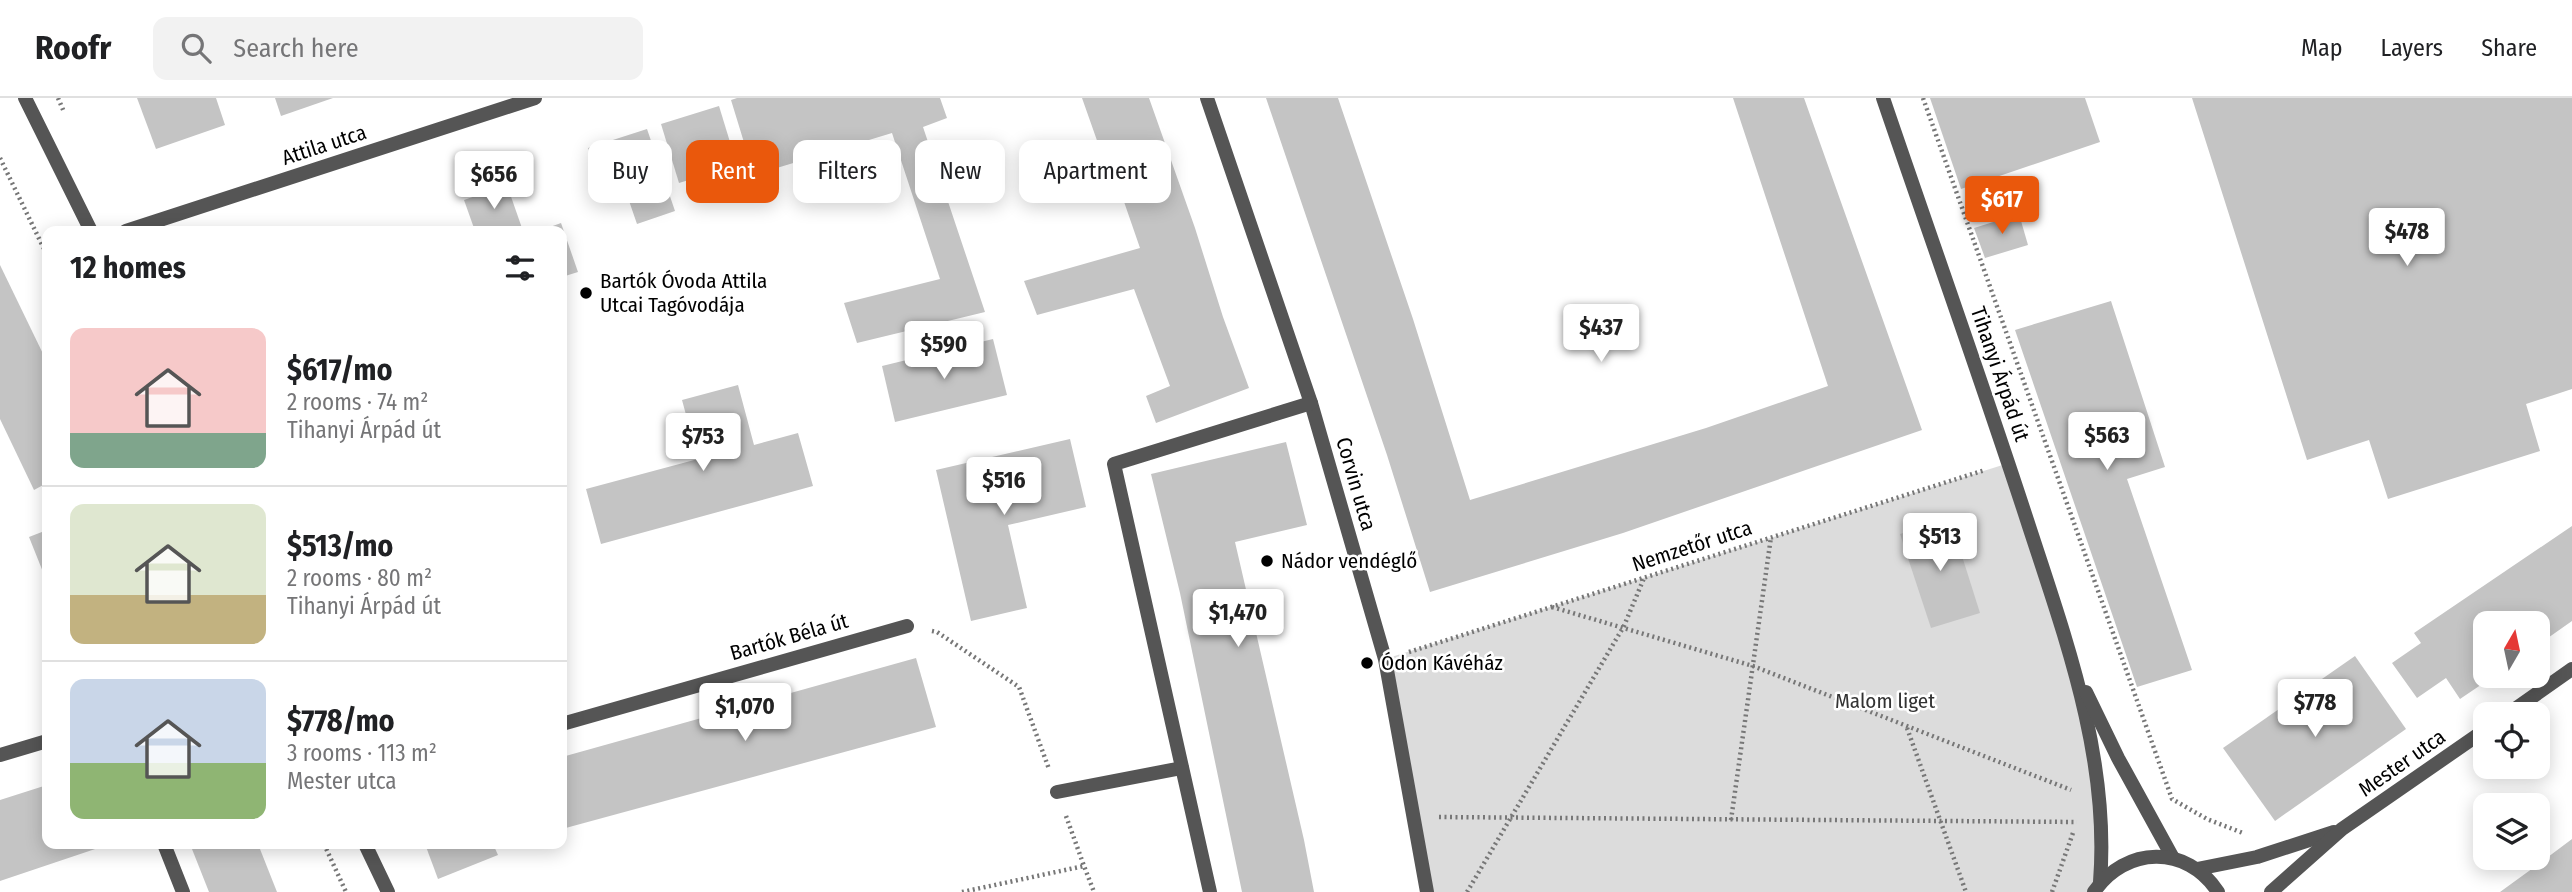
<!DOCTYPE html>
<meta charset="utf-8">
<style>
:root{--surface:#fff;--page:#f2f2f2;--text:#202124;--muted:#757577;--line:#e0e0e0;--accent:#ea580c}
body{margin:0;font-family:"Fira Sans Condensed",sans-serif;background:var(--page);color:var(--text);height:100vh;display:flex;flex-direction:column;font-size:26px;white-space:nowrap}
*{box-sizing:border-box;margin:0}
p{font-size:23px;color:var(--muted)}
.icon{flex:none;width:38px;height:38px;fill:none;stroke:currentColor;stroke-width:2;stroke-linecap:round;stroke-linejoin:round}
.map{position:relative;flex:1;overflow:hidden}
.sheet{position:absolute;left:42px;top:128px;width:525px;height:623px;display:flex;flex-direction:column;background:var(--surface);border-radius:14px;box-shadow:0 4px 18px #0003}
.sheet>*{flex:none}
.top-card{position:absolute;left:588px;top:42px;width:665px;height:63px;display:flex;gap:14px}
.needle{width:46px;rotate:9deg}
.buttons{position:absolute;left:2473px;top:513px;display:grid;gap:14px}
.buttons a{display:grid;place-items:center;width:77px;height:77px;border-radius:14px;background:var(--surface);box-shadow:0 4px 18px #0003;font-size:35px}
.price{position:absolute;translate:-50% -60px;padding:0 16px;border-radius:7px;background:#fff;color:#222;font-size:23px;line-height:46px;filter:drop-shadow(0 2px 4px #0008)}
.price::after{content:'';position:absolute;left:50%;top:42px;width:21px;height:16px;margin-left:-10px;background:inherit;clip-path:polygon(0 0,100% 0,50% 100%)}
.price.selected{background:var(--accent);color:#fff}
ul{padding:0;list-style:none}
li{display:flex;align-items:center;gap:21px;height:175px;padding:0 28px}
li+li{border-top:2px solid var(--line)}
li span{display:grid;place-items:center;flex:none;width:196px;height:140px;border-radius:14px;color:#555}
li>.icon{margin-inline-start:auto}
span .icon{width:84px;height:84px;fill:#fffc;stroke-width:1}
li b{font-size:30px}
h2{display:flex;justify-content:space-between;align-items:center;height:84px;padding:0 28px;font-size:30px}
.pill{padding:0 24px;border-radius:14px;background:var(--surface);box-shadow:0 4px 18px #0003;font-size:24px;line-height:63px}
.pill.selected{background:var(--accent);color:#fff}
header{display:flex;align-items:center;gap:42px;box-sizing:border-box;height:98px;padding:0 35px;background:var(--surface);border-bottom:2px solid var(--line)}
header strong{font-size:33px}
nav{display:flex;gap:38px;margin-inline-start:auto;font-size:24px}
.search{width:490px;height:63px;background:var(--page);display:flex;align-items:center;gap:18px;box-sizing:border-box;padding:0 24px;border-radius:14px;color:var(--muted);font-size:26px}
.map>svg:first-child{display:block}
</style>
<header>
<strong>Roofr</strong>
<div class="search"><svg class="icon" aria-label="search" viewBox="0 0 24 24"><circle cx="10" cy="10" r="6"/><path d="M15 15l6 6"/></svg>Search here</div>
<nav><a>Map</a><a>Layers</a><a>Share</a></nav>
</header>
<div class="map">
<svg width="2572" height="794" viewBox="0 0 2572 794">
<rect width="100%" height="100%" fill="#fff"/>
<!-- green -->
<path fill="#dcdcdc" d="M 2009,365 L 2074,567 L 2096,676 L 2094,794 L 1427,794 L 1385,561 Z"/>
<!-- building -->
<g fill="#c4c4c4">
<path d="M 137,0 L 216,0 L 225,27 L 156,51 Z"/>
<path d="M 275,0 L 333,0 L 281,18 Z"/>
<path d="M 737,0 L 940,0 L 947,20 L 923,29 L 985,214 L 857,245 L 844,205 L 940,181 L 892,35 L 754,77 L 731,2 Z"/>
<path d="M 1082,0 L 1149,0 L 1195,130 L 1223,219 L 1249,290 L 1156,325 L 1146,298 L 1170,288 L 1134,191 L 1037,217 L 1024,183 L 1140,150 L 1122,98 L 1103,105 L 1085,56 L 1100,51 Z"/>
<path d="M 1266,0 L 1338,0 L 1413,221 L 1470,402 L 1706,330 L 1828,288 L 1733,0 L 1804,0 L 1922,332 L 1623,435 L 1430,494 L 1387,357 Z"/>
<path d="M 1930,0 L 2085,0 L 2100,44 L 1961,91 Z"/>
<path d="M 2192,0 L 2572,0 L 2572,291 L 2526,306 L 2540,353 L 2388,401 L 2369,342 L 2307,362 Z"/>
<path d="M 719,8 L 737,67 L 679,85 L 661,26 Z"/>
<path d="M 647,31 L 675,113 L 637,126 L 627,97 L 606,105 L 588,50 Z"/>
<path d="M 507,87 L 523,133 L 475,133 L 464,102 Z"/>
<path d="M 2019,116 L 2028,147 L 1985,160 L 1974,130 Z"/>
<path d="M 561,125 L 578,174 L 562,179 L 562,133 L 539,133 Z"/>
<path d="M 0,167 L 47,264 L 47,385 L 34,392 L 0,321 Z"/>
<path d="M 2111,203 L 2165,369 L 2127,381 L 2192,572 L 2137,589 L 2015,232 Z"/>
<path d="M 993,241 L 1007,297 L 895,324 L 882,268 Z"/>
<path d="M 738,287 L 754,347 L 798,335 L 813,388 L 601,446 L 586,391 L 698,361 L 682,302 Z"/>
<path d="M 1070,341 L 1086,409 L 1008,427 L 1027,510 L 971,523 L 936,372 Z"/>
<path d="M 1286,344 L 1307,427 L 1235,444 L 1304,742 L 1314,794 L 1242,794 L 1180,495 L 1151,376 Z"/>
<path d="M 1950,420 L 1980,515 L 1931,530 L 1900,436 Z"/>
<path d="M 2572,428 L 2572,523 L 2538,547 L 2538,525 L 2485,525 L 2485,578 L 2494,578 L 2460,601 L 2446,580 L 2417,600 L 2392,565 L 2421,545 L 2414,535 Z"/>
<path d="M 47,432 L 47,484 L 29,439 Z"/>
<path d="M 2355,558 L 2406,631 L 2275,723 L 2223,650 Z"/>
<path d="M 916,560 L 936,629 L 562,731 L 562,659 Z"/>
<path d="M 47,687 L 47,746 L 110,746 L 0,783 L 0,702 Z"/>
<path d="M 2572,741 L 2572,794 L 2500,794 L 2548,759 Z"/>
<path d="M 190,746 L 258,746 L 277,794 L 209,794 Z"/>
<path d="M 425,746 L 493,746 L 498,757 L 438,781 Z"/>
</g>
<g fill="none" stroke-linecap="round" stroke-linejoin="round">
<!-- path -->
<g stroke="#777" stroke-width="4.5" stroke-dasharray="2 3.5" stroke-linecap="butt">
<path d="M 58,0 L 64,14"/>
<path d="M 1923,0 L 2172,701 L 2207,721 L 2243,735"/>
<path d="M 0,60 L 47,157"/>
<path d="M 1552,509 L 1753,568 L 2071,692"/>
<path d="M 932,533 L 937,534 L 1019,589 L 1049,671"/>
<path d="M 1409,554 L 1985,372"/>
<path d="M 1907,630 L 1966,794"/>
<path d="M 1066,718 L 1084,768"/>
<path d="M 1439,719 L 2077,724"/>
<path d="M 1731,722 L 1771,439"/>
<path d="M 324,746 L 346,794"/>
<path d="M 962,794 L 1084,768 L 1094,794"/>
<path d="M 1467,794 L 1624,528 L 1644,480"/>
<path d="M 2052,794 L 2074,732"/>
</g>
<!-- service -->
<path stroke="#555" stroke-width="14" d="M 562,626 L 907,528"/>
<!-- minor -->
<g stroke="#555" stroke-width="14">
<path d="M 25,0 L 91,133"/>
<path d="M 1207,0 L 1311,305 L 1385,561 L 1427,794"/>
<path d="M 126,133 L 535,0"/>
<path d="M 2508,616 L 2572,571"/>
<path d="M 0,657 L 47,643"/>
<path d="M 1057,694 L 1182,670"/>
<path d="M 164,746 L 183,794"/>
<path d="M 365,746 L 388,794"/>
<path d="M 2197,771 L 2257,759 L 2334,734"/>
<path d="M 1210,794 L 1114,366 L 1311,305"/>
<path d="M 2271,794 L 2342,731 L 2485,632"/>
</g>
<!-- tertiary -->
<g stroke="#555" stroke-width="14">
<path d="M 1883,0 C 1931,141 1981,281 2027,422 C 2065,539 2110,659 2100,784"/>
<path d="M 2086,594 L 2118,660 L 2173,760"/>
<path d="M 2094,794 C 2125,748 2187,746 2218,794"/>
</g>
</g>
<!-- markers -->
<g fill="#000" stroke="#fff" stroke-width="2.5">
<circle cx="586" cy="195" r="7"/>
<circle cx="1267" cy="463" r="7"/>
<circle cx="1367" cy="565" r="7"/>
</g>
<g text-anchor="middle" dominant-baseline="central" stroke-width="5" stroke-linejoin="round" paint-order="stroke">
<!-- street labels -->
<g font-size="21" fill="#000" stroke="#fff">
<text transform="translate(324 47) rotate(-18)">Attila utca</text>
<text transform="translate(2000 276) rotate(71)">Tihanyi Árpád út</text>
<text transform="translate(1356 386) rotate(74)">Corvin utca</text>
<text transform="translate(1692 448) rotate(-18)">Nemzetőr utca</text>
<text transform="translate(789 539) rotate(-16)">Bartók Béla út</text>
<text transform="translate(2402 665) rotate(-35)">Mester utca</text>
</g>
<!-- poi labels -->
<g font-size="21" fill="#000" stroke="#fff" text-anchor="start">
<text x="600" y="183">Bartók Óvoda Attila<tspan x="600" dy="24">Utcai Tagóvodája</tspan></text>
<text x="1281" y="463">Nádor vendéglő</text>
<text x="1381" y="565">Ódon Kávéház</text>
</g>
<!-- park labels -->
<g font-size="21" fill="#333" stroke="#fff">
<text x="1885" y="603">Malom liget</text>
</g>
</g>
</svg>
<div class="buttons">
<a><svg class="needle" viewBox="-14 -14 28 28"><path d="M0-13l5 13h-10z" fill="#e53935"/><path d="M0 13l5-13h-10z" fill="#757577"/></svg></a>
<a><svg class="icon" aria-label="locate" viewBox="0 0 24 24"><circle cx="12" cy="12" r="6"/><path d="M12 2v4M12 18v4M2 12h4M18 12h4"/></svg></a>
<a><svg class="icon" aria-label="layers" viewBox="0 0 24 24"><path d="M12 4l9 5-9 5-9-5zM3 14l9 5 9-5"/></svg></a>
</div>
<b class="price" style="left:494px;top:113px">$656</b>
<b class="price selected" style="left:2002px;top:138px">$617</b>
<b class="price" style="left:2407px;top:170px">$478</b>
<b class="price" style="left:1601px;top:266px">$437</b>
<b class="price" style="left:944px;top:283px">$590</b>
<b class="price" style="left:2107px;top:374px">$563</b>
<b class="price" style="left:703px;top:375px">$753</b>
<b class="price" style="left:1004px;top:419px">$516</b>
<b class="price" style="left:1940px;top:475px">$513</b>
<b class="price" style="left:1238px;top:551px">$1,470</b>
<b class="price" style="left:2315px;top:641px">$778</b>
<b class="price" style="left:745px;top:645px">$1,070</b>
<div class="top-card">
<a class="pill">Buy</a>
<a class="pill selected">Rent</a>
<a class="pill">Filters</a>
<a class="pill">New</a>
<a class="pill">Apartment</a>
</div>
<section class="sheet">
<h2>12 homes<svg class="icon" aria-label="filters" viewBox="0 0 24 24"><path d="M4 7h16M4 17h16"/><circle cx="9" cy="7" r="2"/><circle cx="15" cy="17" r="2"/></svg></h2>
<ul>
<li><span style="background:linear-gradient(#f6c9c9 75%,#7fa58c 0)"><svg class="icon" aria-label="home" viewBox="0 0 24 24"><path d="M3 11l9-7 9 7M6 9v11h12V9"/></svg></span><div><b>$617/mo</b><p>2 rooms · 74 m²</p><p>Tihanyi Árpád út</p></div></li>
<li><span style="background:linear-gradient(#dfe7d0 65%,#c2b280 0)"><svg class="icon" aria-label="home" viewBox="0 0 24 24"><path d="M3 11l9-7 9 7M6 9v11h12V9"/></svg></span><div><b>$513/mo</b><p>2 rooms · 80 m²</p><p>Tihanyi Árpád út</p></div></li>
<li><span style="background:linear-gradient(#c9d6e8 60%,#8fb573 0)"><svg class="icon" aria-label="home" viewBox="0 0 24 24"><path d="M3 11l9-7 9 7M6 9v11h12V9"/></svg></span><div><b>$778/mo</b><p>3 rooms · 113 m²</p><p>Mester utca</p></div></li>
</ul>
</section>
</div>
